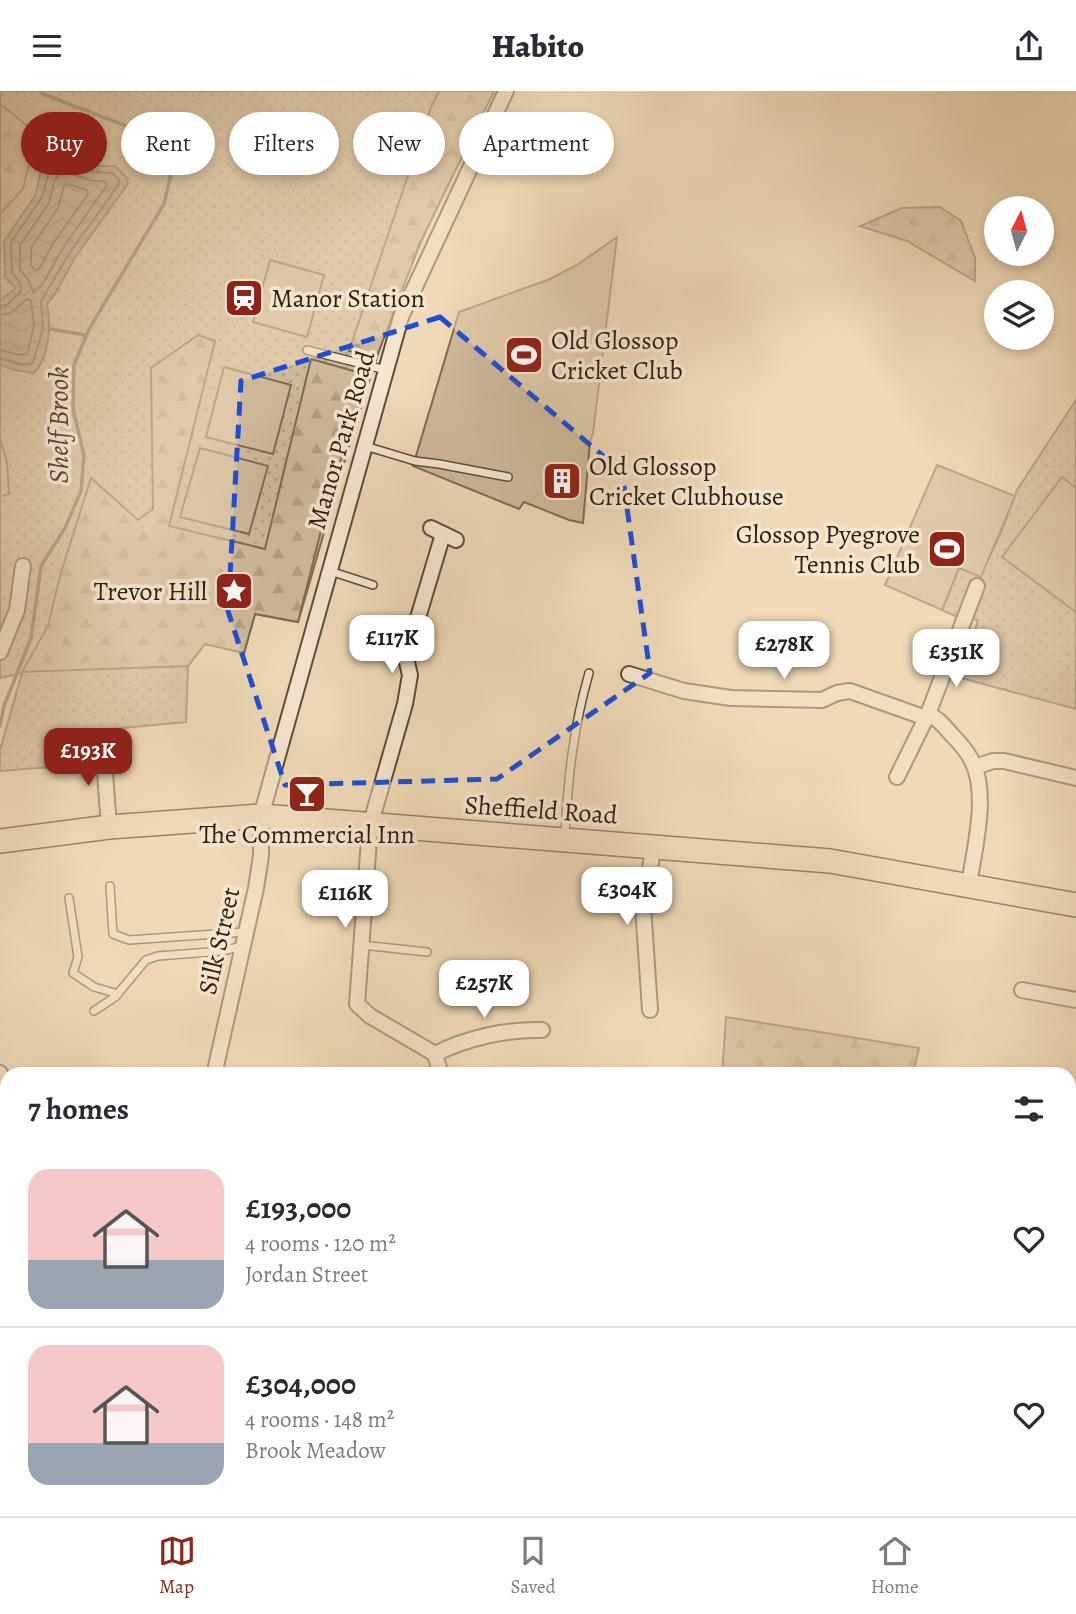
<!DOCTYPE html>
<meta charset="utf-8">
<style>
:root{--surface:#fff;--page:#f2f2f3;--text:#2b2b33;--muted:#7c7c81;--line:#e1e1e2;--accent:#8f2418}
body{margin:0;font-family:Alegreya,serif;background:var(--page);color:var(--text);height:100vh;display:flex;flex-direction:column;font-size:26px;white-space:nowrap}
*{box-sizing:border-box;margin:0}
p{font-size:23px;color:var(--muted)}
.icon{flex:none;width:38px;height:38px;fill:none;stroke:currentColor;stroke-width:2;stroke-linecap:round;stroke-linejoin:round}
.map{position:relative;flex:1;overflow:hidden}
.panel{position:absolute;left:0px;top:976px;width:1076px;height:450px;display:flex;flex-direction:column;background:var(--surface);border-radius:21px 21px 0 0;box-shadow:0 4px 10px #0003}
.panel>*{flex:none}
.banner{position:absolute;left:21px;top:21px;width:700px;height:63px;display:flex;gap:14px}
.needle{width:46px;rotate:6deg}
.fabs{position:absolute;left:984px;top:105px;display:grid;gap:14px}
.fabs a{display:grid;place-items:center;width:70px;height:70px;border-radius:50%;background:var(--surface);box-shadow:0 4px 10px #0003;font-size:35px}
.price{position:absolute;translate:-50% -60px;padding:0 16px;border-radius:14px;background:#fff;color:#222;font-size:23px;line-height:46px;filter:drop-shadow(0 2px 4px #0008)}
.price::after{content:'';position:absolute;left:50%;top:42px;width:21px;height:16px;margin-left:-10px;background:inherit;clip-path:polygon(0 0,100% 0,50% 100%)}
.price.current{background:var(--accent);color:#fff}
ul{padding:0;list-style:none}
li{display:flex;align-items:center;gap:21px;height:175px;padding:0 28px}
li+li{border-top:2px solid var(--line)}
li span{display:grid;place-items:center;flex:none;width:196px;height:140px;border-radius:21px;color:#555}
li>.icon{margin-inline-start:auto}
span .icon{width:84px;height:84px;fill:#fffc;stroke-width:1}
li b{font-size:30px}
h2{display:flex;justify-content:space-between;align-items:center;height:84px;padding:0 28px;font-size:30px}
.pill{padding:0 24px;border-radius:32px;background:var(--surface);box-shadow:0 4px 10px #0003;font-size:24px;line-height:63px}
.pill.current{background:var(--accent);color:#fff}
header{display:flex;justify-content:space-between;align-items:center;height:91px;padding:0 28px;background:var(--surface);font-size:32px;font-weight:800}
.menu{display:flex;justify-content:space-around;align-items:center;height:98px;border-top:2px solid var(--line);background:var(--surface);font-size:19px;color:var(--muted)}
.menu a{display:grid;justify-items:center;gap:4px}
.menu .current{color:var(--accent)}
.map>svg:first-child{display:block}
</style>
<header><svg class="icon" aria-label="menu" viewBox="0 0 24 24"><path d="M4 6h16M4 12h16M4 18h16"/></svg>Habito<svg class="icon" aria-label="share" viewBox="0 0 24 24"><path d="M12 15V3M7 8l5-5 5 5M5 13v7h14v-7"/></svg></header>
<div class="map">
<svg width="1076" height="1425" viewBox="0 0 1076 1425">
<defs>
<pattern id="green-dots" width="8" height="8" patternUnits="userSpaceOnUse" patternTransform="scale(1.75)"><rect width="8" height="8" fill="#ceb99b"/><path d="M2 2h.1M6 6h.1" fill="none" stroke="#b19f84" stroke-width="1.8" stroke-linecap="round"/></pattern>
<pattern id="forest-firs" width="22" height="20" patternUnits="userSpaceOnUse" patternTransform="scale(1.75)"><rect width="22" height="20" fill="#ceb99b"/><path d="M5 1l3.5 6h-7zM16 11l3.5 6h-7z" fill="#b19f84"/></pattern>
<pattern id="water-waves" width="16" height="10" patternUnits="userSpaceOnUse" patternTransform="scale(1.75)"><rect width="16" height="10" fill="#ad997f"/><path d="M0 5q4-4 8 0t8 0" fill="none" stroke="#8d7c67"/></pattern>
</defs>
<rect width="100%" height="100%" fill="#efd9b7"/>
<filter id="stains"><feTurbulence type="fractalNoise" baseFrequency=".00286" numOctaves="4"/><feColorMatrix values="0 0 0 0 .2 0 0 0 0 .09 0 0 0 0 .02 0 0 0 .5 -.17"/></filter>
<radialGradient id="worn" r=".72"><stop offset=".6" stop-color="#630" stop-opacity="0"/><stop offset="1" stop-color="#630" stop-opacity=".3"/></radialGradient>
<!-- green -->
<g fill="url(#green-dots)" stroke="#7e6b56" stroke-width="2">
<path d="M 0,0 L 494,0 C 461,66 426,133 400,202 C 359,309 331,421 298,531 L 255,523 L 244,562 L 205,553 L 188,575 L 186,631 L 91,640 L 86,658 L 62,660 L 63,675 L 0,680 L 0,659 L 22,582 L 0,587 Z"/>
<path d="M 1076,309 L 1076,618 L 961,587 L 978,529 L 955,525 L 942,519 L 959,477 L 980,485 L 1002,439 L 1017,399 Z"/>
<path d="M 7,1344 L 7,1417 L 0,1415 L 0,1377 Z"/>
<path d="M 13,1419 L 113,1419 L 110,1425 L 30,1425 Z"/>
</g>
<!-- forest -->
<g fill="url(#forest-firs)" stroke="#7e6b56" stroke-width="2">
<path d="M 439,0 L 494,0 L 420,152 L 377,265 L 349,260 L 431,16 Z"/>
<path d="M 0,13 L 36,42 L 23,98 L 0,123 Z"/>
<path d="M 940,116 L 961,130 L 975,167 L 975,190 L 907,150 L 860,135 L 902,117 Z"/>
<path d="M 198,244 L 215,250 L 169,435 L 265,458 L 311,268 L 368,284 L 332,396 L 298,531 L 255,523 L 244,562 L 205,553 L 188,575 L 22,581 L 48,535 L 60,485 L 91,387 L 138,429 L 153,418 L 151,277 Z"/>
<path d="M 726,926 L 919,957 L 913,983 L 722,983 Z"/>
<path d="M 0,1003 L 7,1028 L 7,1106 L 0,1106 Z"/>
</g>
<!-- pitch -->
<g fill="#ceb99b" stroke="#7e6b56" stroke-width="2">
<path d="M 617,146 L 593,342 L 590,351 L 583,432 L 569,429 L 524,411 L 519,418 L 413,375 L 459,221 L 550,188 L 577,174 Z"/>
<path d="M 270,169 L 324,184 L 307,246 L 253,231 Z"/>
<path d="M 224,276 L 291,294 L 273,363 L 206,346 Z"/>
<path d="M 0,348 L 7,371 L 9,403 L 0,405 Z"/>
<path d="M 200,357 L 268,375 L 249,443 L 180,426 Z"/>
<path d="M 937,374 L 1015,405 L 981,486 L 959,477 L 942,519 L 885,494 Z"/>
<path d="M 1062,386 L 1076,397 L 1076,521 L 1002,466 Z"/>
</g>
<!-- water -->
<path fill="url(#water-waves)" stroke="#7a6753" stroke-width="2" d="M 52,46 L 66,63 L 97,75 L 115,75 L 127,87 L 128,93 L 76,165 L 55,203 L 47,213 C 51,233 50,266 34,282 L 15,279 L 0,274 L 0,210 L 15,197 L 5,186 L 4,150 L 35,105 L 40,84 L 45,76 L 48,49 Z"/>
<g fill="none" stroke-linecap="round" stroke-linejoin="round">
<!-- shore -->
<g stroke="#6e5b48" stroke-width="2">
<path d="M 64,80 L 92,90 L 105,90 L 107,94 L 63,157 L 42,194 L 33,202 L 28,188 L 20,179 L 20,154 L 49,112 L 54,91 L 60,81 Z"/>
<path d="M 68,93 L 87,99 L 88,103 L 54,151 L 39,178 L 35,179 L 31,174 L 31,157 L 58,117 L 64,95 Z"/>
<path d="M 0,215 L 7,214 L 21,200 L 20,192 L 12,182 L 11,151 L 41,108 L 54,66 L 57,65 L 63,70 L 94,81 L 112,82 L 119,89 L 119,93 L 70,161 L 41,210 L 43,237 L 33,272 C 22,277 11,269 0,268"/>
<path d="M 0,224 L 11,222 L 27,208 L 31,210 L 34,235 L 27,263 L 19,264 L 0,259"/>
</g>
<!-- stream -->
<g stroke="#7a6753" stroke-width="3.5">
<path d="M 50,238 L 85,244"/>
<path d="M 0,635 L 4,615 L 31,547 L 41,475 L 65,437 L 81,400 L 84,364 L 73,318 L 74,274 L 89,238 L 164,113 L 173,74 L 158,47 L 43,3 L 40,0"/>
<path d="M 1069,1039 L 1076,1030"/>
<path d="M 0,1071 L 7,1071"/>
</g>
<!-- service casing -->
<g stroke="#5e4c3a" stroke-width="10">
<g id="service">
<path d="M 307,259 L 386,279"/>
<path d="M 365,355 L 415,370 L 439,373 L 508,386"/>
<path d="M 330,480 L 373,494"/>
<path d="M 386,532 L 414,541"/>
<path d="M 565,745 C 568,687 573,638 589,582"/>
<path d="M 110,795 L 113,843 L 129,849 L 245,841"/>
<path d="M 69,807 L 78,866 L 73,882 L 94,896 L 118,903"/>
<path d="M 362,854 L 427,861"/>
<path d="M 94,920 L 115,906 L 146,869 L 158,865 L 223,860 L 242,855"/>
</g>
</g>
<!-- minor casing -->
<g stroke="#5e4c3a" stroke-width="18">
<g id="minor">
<path d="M 431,437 L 456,449"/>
<path d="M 0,561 L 17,519 L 23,475"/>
<path d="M 629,583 L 684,600 L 731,607 L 822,609 L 837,602 L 850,600 L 926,627"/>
<path d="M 928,623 C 938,627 944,635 952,644 C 959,651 967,660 972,670 C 989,703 974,759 969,794"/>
<path d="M 103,655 L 109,736"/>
<path d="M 975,676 L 993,670 L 1004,670 L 1076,687"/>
<path d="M 897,686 L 928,623 L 977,495"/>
<path d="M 1022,899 L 1076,909"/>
<path d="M 650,919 L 643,815 L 654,755"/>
<path d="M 435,963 C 467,947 506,938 542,939"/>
<path d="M 0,982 L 7,1002"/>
<path d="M 214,984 L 256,797 L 261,765 L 261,725 L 401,226 L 506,0"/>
<path d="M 441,984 L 435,963 L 370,925 L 357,913 L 370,735 L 405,613 L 410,584 L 406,567 L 443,443"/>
<path d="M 1069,1162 L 1076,1160"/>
<path d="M 0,1195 L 7,1195"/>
<path d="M 278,1419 L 284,1425"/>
<path d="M 513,1419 L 514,1425"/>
<path d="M 592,1419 L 594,1425"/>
<path d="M 743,1419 L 746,1425"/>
<path d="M 323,1425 L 328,1419"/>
<path d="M 819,1425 L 820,1419"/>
<path d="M 1036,1425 L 1037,1419"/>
</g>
</g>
<!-- primary casing -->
<g stroke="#2e1d11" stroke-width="26">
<path id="primary" d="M 0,750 L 109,736 L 261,725 L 288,727 L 830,770 L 1076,814"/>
</g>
<!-- service -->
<use href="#service" stroke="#f5e6d0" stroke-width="7"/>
<!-- minor -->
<use href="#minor" stroke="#f5e6d0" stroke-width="14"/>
<!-- primary -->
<use href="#primary" stroke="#efd9b7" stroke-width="23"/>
</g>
<!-- marked area -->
<path d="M0 0H1076V1425H0ZM 440,226 L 622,381 L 650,582 L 497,688 L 285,694 L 228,520 L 241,290 Z" fill="#efd9b7" fill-opacity=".55" fill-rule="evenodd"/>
<path fill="none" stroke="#1d4ed8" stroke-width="5" stroke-dasharray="14 9" stroke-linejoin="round" d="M 440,226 L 622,381 L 650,582 L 497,688 L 285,694 L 228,520 L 241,290 Z"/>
<!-- icons -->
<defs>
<g id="station-square" transform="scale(2.0125)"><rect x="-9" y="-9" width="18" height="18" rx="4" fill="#8f2418" stroke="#f5e6d0"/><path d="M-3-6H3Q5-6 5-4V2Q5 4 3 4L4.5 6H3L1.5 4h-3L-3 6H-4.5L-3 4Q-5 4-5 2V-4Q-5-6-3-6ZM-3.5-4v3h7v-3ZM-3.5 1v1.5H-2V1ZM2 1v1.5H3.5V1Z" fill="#fff"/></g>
<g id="stadium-square" transform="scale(2.0125)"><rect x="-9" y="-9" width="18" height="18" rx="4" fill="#8f2418" stroke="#f5e6d0"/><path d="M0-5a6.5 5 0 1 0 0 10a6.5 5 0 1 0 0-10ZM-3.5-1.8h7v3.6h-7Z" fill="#fff"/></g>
<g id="building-square" transform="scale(2.0125)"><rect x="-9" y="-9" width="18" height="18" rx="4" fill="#8f2418" stroke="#f5e6d0"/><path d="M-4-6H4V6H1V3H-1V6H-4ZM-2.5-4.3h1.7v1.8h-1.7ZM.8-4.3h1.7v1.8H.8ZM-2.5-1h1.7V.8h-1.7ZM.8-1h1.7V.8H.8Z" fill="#fff"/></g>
<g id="sight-square" transform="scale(2.0125)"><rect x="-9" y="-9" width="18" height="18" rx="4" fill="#8f2418" stroke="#f5e6d0"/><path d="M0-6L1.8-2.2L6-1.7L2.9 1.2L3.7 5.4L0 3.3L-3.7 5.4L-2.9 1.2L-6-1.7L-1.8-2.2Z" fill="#fff"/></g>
<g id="bar-square" transform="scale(2.0125)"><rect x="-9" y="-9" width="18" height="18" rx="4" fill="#8f2418" stroke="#f5e6d0"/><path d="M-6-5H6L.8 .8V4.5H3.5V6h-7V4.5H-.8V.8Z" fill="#fff"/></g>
</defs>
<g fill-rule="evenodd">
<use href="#station-square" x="244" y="207"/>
<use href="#stadium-square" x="524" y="264"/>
<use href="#building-square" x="562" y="390"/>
<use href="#stadium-square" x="947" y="458"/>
<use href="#sight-square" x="234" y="500"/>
<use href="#bar-square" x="307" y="703"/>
</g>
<g text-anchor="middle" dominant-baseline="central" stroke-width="7" stroke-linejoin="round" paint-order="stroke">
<!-- poi labels -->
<g font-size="26" fill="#2e1d11" stroke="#f5e6d0" text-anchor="start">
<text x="271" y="207">Manor Station</text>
<text x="551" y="249">Old Glossop<tspan x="551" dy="30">Cricket Club</tspan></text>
<text x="589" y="375">Old Glossop<tspan x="589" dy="30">Cricket Clubhouse</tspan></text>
<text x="920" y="443" text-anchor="end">Glossop Pyegrove<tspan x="920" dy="30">Tennis Club</tspan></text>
<text x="207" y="500" text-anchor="end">Trevor Hill</text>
<text x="307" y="743" text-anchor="middle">The Commercial Inn</text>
</g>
<!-- street labels -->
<g font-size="26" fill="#2e1d11" stroke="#f5e6d0">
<text transform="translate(341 349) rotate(-74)">Manor Park Road</text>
<text transform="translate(541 719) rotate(4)">Sheffield Road</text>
<text transform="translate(219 850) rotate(-77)">Silk Street</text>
</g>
<!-- water labels -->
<g font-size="28" font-style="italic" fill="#5a4838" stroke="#f5e6d0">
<text transform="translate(59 334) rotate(-90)">Shelf Brook</text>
</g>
</g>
<rect width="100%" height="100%" filter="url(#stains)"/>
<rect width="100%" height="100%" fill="url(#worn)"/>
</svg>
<div class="fabs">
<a><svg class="needle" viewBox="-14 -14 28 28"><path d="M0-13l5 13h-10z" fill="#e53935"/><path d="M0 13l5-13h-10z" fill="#7c7c81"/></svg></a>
<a><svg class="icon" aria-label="layers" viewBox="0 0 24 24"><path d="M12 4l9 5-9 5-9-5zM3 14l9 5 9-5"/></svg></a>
</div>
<b class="price" style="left:392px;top:584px">£117K</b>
<b class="price" style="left:784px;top:590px">£278K</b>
<b class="price" style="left:956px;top:598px">£351K</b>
<b class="price current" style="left:88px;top:697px">£193K</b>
<b class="price" style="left:627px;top:836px">£304K</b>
<b class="price" style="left:345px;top:839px">£116K</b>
<b class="price" style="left:484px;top:929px">£257K</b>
<div class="banner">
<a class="pill current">Buy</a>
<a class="pill">Rent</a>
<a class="pill">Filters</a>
<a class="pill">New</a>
<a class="pill">Apartment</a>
</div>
<section class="panel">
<h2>7 homes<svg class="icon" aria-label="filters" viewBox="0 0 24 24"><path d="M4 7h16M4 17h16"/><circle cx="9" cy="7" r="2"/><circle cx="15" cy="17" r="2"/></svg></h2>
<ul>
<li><span style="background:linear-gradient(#f6c9c9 65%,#9aa5b1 0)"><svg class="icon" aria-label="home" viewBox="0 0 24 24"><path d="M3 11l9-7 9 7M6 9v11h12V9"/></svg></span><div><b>£193,000</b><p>4 rooms · 120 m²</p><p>Jordan Street</p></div><svg class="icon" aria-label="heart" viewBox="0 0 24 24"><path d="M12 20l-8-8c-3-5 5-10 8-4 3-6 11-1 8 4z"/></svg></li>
<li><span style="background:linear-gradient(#f6c9c9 70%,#9aa5b1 0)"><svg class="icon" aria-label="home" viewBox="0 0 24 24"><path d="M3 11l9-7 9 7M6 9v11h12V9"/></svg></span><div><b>£304,000</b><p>4 rooms · 148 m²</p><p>Brook Meadow</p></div><svg class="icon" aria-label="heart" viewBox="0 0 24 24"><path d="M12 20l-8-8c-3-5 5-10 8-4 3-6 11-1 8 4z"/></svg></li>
</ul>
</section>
</div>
<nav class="menu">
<a class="current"><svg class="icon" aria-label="map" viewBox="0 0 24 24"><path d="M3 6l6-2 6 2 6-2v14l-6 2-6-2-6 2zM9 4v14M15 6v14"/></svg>Map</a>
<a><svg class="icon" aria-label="saved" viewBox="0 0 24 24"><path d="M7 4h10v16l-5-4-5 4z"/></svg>Saved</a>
<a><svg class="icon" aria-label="home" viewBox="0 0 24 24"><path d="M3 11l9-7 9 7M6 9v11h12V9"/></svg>Home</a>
</nav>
